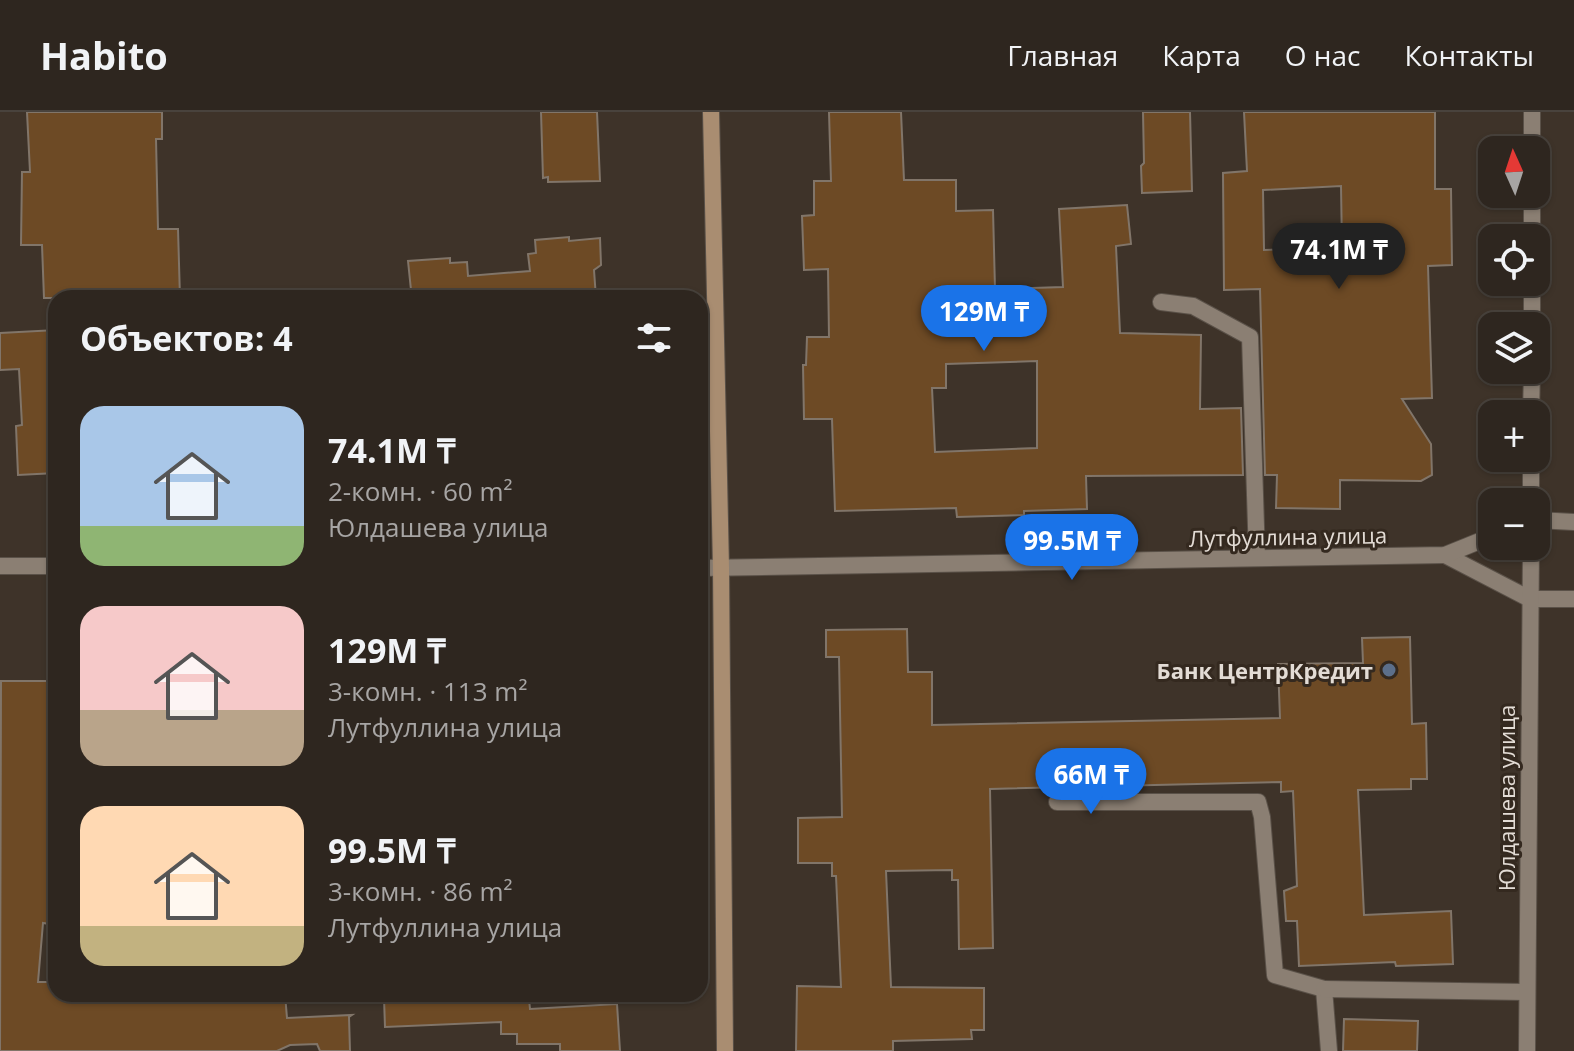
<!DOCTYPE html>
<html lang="ru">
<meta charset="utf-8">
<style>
:root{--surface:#2e261f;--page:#362e28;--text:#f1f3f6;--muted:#a7a5a4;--line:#49433d;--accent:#1a73e8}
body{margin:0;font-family:"Open Sans",sans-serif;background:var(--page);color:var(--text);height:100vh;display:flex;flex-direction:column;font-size:30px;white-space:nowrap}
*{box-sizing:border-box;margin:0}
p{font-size:26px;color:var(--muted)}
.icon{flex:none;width:44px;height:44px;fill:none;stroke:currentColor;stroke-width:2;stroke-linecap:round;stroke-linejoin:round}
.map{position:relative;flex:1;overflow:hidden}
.details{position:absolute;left:48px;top:178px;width:660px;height:712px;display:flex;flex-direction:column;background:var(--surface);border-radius:24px;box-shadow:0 2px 6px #0004,0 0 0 2px var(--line)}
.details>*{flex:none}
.needle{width:52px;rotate:357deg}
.buttons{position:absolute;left:1478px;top:24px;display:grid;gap:16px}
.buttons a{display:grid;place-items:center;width:72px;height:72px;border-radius:16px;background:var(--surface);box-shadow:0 2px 6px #0004,0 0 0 2px var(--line);font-size:40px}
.price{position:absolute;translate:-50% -68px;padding:0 18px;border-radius:28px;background:var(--accent);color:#fff;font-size:26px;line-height:52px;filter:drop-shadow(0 2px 4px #0008)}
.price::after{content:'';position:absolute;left:50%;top:48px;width:24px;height:18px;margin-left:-12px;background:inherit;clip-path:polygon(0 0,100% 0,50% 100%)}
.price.current{background:#222;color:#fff}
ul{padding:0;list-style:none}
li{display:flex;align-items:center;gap:24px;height:200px;padding:0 32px}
li span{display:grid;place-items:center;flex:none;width:224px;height:160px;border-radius:24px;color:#555}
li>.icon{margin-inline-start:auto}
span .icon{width:96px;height:96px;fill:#fffc;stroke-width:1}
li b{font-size:34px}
h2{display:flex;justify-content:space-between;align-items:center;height:96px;padding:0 32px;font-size:34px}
header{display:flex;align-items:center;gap:48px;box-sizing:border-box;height:112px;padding:0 40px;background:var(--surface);border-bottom:2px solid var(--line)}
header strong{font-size:38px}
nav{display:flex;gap:44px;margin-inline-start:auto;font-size:28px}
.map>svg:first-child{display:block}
</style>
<header>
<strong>Habito</strong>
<nav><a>Главная</a><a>Карта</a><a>О нас</a><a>Контакты</a></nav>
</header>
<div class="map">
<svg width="1574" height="939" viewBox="0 0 1574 939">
<rect width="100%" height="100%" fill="#3e3329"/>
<!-- building -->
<g fill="#6d4a25" stroke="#817569" stroke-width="2" fill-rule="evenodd">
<path d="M 27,0 L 162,0 L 162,27 L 156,27 L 158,117 L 178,117 L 180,186 L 44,186 L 42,133 L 21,133 L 22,60 L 30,60 Z"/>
<path d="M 541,0 L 597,0 L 600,69 L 548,70 L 548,65 L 543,66 Z"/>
<path d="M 829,0 L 901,0 L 904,68 L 956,68 L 956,99 L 993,98 L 995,177 L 1063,175 L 1059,97 L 1127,93 L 1131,132 L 1116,134 L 1120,221 L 1201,223 L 1200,297 L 1241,296 L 1243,363 L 1086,364 L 1087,397 L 1024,399 L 1024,403 L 957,405 L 956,396 L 835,399 L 832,307 L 804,307 L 803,253 L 806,253 L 807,225 L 829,225 L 828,157 L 804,158 L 802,104 L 814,103 L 814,69 L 831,69 ZM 1037,249 L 1037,336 L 935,340 L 932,276 L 946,276 L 946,252 Z"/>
<path d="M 1143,0 L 1190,0 L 1192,79 L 1142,81 L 1141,54 L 1144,51 Z"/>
<path d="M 1244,0 L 1435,0 L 1435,77 L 1451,77 L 1452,153 L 1428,154 L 1432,286 L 1402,287 L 1431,332 L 1432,363 L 1421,369 L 1340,368 L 1340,397 L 1276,396 L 1277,363 L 1265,363 L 1260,177 L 1224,178 L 1223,61 L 1247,59 ZM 1341,74 L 1342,136 L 1264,138 L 1263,78 Z"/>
<path d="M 569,125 L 569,129 L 600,126 L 601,153 L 594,158 L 596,186 L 426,186 L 411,178 L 408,149 L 450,146 L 450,151 L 467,150 L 468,164 L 530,159 L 528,142 L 536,141 L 535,128 Z"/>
<path d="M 56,218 L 56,361 L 18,363 L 16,314 L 22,313 L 19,257 L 0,258 L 0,221 Z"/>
<path d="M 907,517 L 908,560 L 932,560 L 932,613 L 1280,606 L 1278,552 L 1363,551 L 1362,526 L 1410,525 L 1412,612 L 1426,611 L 1427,667 L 1411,667 L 1411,677 L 1358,678 L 1364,803 L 1451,799 L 1453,852 L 1396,854 L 1395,850 L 1299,854 L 1297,809 L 1286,809 L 1284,779 L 1297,774 L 1293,679 L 1281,680 L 1281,670 L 990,677 L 993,836 L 959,837 L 958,768 L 952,768 L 952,758 L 886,759 L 891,875 L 984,876 L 984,918 L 971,918 L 972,927 L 893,929 L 893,939 L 796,939 L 797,874 L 841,875 L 836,764 L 832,764 L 832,751 L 798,751 L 798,706 L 842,705 L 839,545 L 826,545 L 826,518 Z"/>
<path d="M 1,569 L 56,569 L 56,813 L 43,811 L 38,870 L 56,870 L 56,882 L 285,882 L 287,906 L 352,903 L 349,905 L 350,939 L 320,939 L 317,932 L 290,933 L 277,939 L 0,939 Z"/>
<path d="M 475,882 L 516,882 L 516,887 L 529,887 L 530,897 L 617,892 L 620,939 L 560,939 L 560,932 L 517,932 L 517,922 L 501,922 L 501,910 L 385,915 L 384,886 Z"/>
<path d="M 1344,907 L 1418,909 L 1417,939 L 1343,939 Z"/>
</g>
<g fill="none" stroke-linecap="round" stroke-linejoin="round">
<!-- service casing -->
<g stroke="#5a5148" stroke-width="18">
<g id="service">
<path d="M 1161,190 L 1193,194 L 1250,225 L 1257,446"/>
<path d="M 1057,690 L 1258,690 L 1262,705 L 1275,863 L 1324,877 L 1329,939"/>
<path d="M 1324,877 L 1527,880"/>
</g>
</g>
<!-- minor casing -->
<g stroke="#5a5148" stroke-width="18">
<g id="minor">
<path d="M 1532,38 L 1532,0"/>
<path d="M 1532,126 L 1532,82"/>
<path d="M 1532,214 L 1532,170"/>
<path d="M 1531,302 L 1532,258"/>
<path d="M 1531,390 L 1531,346"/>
<path d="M 1536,408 L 1574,410"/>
<path d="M 1445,443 L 1530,487 L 1574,487"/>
<path d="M 0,454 L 56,454"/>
<path d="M 700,456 L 1445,443 L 1492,424"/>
<path d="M 1527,939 L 1531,434"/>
</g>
</g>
<!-- secondary casing -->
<g stroke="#5a5148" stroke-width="18">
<path id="secondary" d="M 711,0 L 721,456 L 725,939"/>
</g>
<!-- service -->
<use href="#service" stroke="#8b7f73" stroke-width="16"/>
<!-- minor -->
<use href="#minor" stroke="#8b7f73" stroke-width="16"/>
<!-- secondary -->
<use href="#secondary" stroke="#a98d71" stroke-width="16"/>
</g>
<!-- markers -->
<circle fill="#5c6f8a" stroke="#34291f" stroke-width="3" cx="1389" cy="558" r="8"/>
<g text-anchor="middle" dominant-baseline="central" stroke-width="6" stroke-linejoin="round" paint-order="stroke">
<!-- street labels -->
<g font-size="22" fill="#e3dcd5" stroke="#34291f">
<text transform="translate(1288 424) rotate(-1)">Лутфуллина улица</text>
<text transform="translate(1506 686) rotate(-90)">Юлдашева улица</text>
</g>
<!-- poi labels -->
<g font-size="22" font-weight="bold" fill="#e3dcd5" stroke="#34291f" text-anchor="end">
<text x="1373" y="558">Банк ЦентрКредит</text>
</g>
</g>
</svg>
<div class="buttons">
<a><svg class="needle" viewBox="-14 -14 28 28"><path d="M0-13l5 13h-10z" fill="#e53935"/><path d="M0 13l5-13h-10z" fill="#a7a5a4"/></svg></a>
<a><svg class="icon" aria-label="locate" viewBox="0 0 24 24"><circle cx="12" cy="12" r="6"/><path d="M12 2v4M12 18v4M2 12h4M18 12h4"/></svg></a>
<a><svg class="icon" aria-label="layers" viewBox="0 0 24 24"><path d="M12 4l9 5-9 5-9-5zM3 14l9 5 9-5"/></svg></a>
<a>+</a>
<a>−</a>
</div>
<b class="price current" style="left:1339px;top:179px">74.1M ₸</b>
<b class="price" style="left:984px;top:241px">129M ₸</b>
<b class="price" style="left:1072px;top:470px">99.5M ₸</b>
<b class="price" style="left:1091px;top:704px">66M ₸</b>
<section class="details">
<h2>Объектов: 4<svg class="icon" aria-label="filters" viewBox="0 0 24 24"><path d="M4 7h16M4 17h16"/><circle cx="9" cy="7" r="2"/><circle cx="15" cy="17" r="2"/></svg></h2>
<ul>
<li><span style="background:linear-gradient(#a9c7e8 75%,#8fb573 0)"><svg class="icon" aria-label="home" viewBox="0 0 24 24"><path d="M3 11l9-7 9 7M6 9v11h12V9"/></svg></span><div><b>74.1M ₸</b><p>2-комн. · 60 m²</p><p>Юлдашева улица</p></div></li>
<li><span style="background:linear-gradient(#f6c9c9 65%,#b9a48a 0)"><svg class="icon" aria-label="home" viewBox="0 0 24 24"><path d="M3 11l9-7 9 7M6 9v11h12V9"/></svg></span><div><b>129M ₸</b><p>3-комн. · 113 m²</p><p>Лутфуллина улица</p></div></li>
<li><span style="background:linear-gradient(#ffd9b3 75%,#c2b280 0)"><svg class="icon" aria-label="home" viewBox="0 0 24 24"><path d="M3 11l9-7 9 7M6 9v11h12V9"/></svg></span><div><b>99.5M ₸</b><p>3-комн. · 86 m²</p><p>Лутфуллина улица</p></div></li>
</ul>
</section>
</div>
